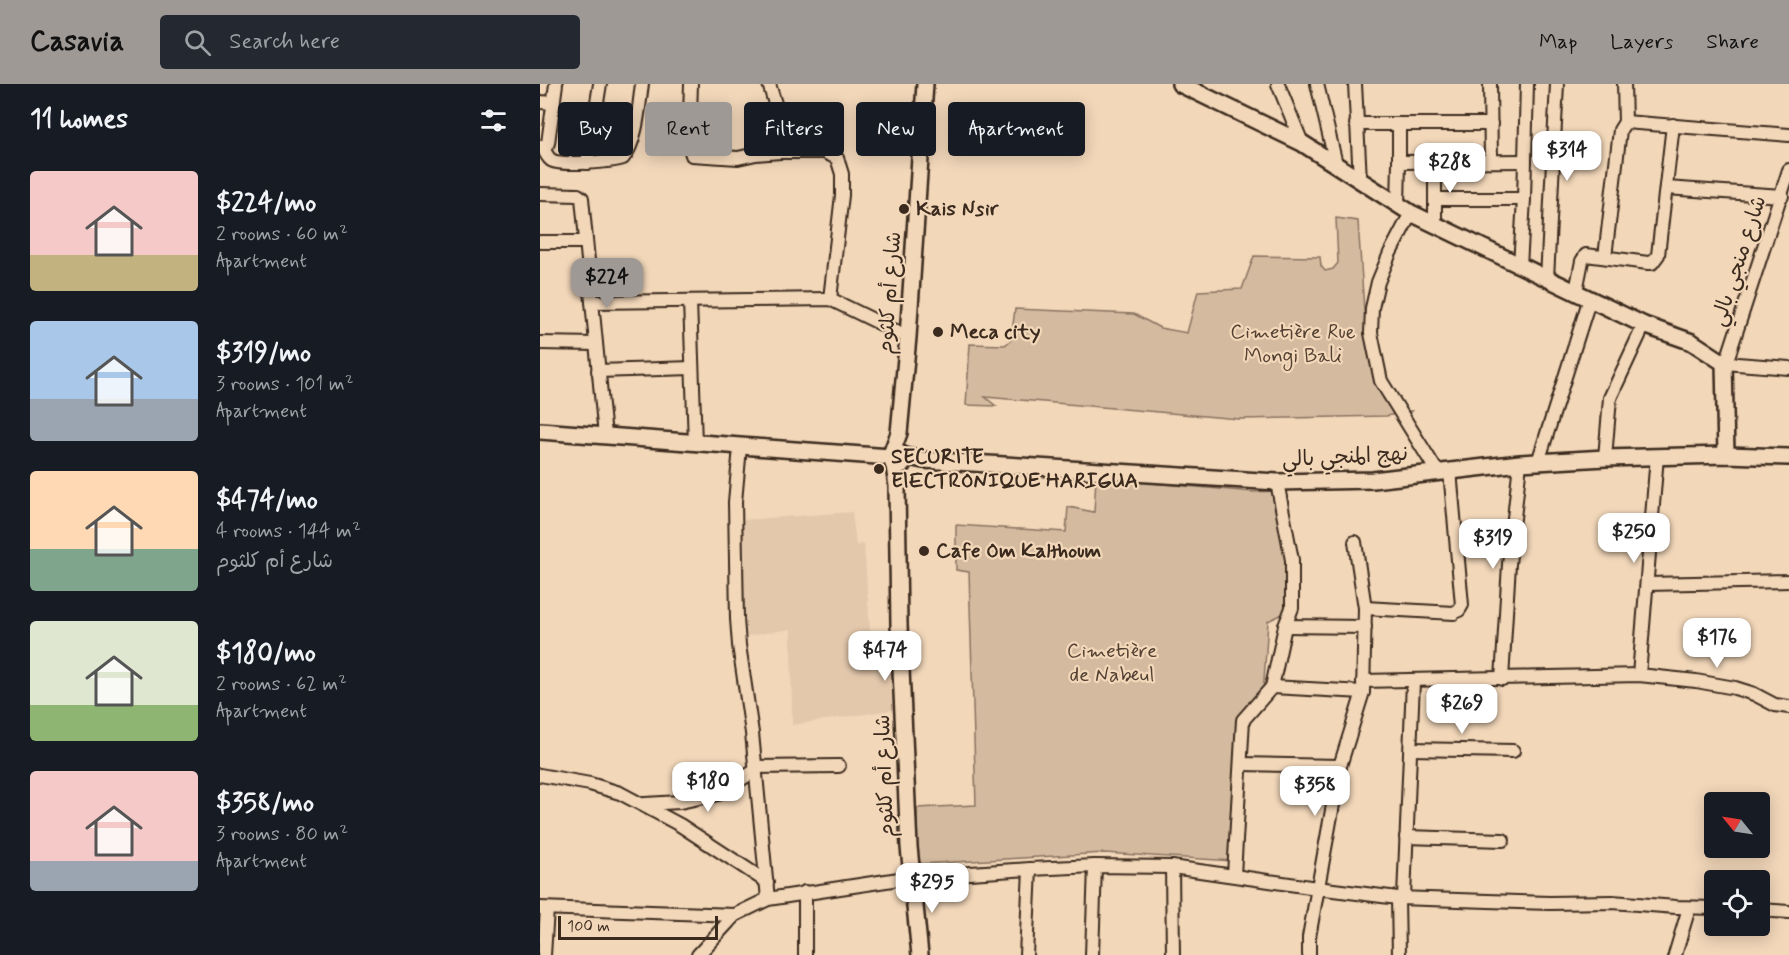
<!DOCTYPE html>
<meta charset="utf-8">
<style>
:root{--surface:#171b24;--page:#242831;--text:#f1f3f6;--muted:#9ea1a6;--accent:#9f9995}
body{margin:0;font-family:Mynerve,"Playpen Sans Arabic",sans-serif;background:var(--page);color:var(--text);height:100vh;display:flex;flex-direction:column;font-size:22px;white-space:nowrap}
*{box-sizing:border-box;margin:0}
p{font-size:20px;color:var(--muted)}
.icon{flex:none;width:33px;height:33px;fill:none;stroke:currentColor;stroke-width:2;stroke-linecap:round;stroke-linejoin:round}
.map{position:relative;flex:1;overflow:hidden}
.side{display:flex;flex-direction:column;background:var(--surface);width:540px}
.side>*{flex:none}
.hud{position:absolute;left:18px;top:18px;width:570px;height:54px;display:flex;gap:12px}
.needle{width:39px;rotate:300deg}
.buttons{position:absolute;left:1164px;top:708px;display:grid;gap:12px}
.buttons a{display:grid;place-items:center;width:66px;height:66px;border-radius:6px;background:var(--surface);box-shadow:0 3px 15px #0003;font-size:30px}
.scale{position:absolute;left:18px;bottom:15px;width:160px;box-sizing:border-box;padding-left:6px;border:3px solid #3b2a1e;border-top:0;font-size:16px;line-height:21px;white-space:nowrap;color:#3b2a1e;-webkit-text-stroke:4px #f2d7b9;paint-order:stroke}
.price{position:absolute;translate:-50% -51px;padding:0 14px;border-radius:12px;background:#fff;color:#222;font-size:20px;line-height:39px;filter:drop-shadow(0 2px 3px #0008)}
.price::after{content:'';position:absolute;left:50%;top:36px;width:18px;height:14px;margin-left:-9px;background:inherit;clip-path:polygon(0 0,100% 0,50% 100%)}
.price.on{background:var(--accent);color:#111}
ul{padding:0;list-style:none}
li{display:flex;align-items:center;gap:18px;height:150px;padding:0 30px}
li span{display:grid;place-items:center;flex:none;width:168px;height:120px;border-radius:6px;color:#555}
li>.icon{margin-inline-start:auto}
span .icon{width:72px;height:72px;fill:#fffc;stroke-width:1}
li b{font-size:26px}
h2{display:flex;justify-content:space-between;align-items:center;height:72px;padding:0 30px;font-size:26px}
.tag{padding:0 21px;border-radius:6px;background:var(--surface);box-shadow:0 3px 15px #0003;font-size:21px;line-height:54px}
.tag.on{background:var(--accent);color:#111}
header{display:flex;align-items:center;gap:36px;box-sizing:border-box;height:84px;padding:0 30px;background:var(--accent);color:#111}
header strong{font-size:28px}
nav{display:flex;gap:33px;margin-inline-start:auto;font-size:21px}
.search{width:420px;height:54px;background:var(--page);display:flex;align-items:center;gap:15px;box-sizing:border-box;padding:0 21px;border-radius:6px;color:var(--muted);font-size:22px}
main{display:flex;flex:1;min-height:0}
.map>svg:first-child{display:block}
</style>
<header>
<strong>Casavia</strong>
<div class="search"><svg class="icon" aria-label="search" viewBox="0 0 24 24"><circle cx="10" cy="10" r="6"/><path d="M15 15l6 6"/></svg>Search here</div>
<nav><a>Map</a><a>Layers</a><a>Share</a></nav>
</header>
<main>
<section class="side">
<h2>11 homes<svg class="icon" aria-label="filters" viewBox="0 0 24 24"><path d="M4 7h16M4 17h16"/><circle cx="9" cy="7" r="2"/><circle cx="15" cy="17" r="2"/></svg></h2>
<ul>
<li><span style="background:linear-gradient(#f6c9c9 70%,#c2b280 0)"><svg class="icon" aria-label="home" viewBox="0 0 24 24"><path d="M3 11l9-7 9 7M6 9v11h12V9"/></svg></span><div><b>$224/mo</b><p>2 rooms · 60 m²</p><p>Apartment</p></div></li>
<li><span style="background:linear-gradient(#a9c7e8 65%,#9aa5b1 0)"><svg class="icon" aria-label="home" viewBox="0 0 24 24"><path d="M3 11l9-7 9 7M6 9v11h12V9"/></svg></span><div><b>$319/mo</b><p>3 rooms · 101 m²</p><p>Apartment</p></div></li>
<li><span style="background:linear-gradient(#ffd9b3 65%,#7fa58c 0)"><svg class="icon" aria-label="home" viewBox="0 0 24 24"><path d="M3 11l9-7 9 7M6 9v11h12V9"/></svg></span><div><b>$474/mo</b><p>4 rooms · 144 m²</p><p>شارع أم كلثوم</p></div></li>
<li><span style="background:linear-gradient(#dfe7d0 70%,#8fb573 0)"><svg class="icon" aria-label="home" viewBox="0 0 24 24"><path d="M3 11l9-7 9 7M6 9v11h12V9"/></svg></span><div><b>$180/mo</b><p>2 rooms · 62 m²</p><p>Apartment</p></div></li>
<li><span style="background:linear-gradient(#f6c9c9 75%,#9aa5b1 0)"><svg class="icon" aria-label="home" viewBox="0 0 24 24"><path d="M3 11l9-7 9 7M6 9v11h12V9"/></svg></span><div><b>$358/mo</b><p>3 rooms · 80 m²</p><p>Apartment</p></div></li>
</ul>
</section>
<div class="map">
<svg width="1249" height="871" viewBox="0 0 1249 871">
<rect width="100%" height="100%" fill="#f2d7b9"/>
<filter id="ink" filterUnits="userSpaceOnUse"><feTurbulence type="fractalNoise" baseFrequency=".0167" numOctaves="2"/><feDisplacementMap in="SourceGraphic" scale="12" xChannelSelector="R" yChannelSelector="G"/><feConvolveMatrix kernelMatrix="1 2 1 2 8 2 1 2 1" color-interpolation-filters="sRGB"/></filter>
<g filter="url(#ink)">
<!-- built -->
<path fill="#e3c8ac" d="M 312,428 L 316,461 L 324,460 L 331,563 L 357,559 L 358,625 L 252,641 L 251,545 L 195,554 L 189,437 Z"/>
<!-- green -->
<g fill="#d4bba0" stroke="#88725f" stroke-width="1.5">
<path d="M 796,134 L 818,137 L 824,226 L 836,292 L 852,327 L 873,327 L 846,332 L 699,335 L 445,313 L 456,322 L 426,321 L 430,260 L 465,261 L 471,256 L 475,225 L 594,230 L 620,244 L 647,249 L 658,207 L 702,205 L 714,172 L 780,173 L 781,182 L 785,187 L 793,185 L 798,179 Z"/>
<path d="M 556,394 L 713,408 L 737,407 L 752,487 L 746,522 L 749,527 L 728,537 L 723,611 L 701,632 L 694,777 L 564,769 L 382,780 L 377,775 L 377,724 L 436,721 L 429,488 L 416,486 L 416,441 L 526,448 L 528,423 L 554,428 Z"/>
</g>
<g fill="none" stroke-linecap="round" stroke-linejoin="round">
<!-- minor casing -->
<g stroke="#3b2a1e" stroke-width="16">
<g id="minor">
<path d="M 151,0 L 149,61 L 152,71 L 198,74 L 216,70 L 240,68"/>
<path d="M 229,0 L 241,39 L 240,68 L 284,68 L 297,74 L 302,90 L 302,111 L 290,215"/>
<path d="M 738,0 L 762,59"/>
<path d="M 777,0 L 796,80"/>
<path d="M 815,0 L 820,96"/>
<path d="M 950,0 L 951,77"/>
<path d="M 0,18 L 14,19"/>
<path d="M 1085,38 L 1249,51"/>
<path d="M 816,40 L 951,40"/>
<path d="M 0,63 L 6,62 L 8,59 L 16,0"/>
<path d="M 3,63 C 5,68 7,73 11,76 C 20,82 71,78 83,74 C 97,58 99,21 102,0"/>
<path d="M 859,78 L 859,40"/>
<path d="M 47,79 L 60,0"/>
<path d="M 1249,86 L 1189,270 L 1184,279 L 1249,284"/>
<path d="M 1126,104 L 1242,112"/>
<path d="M 0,110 L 38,111 L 42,114 L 65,352"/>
<path d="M 895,115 L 984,115"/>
<path d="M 858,122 L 859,78 L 985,77"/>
<path d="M 871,129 L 850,169 L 838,198 L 832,224 L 831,249 L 841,297 L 898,389"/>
<path d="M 895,141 L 895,79"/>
<path d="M 0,158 L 46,158"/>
<path d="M 1065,173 L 1080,46 L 1085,38 L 1084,0"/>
<path d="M 980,182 L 984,115 L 987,0"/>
<path d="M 1007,195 L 1017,0"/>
<path d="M 1036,207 L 1042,177 L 1046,171 L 1108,179 L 1112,179 L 1118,171 L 1133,41"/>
<path d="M 150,217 L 155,359"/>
<path d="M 52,218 L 290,215 L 368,253"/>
<path d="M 0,259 L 56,260"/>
<path d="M 58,287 L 152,284"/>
<path d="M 200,363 L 195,418 L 197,535 L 199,561 L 212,649 L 228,815"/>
<path d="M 1065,374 L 1070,314 L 1104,241"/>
<path d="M 998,378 L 1050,214"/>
<path d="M 1107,500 L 1249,497"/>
<path d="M 825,524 L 914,529 L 919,526 L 922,521 L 910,387"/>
<path d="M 745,542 L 825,543"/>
<path d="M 1099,591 L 1117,372"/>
<path d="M 962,595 L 969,480 L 980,379"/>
<path d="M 823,597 L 1099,591 L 1156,597 L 1195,604 L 1214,610 L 1235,621 L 1249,623"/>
<path d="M 732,603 L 823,608"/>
<path d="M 871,665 L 973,667"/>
<path d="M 701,680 L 800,682"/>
<path d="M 216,683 L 299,682"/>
<path d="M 0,691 L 50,700 L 80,709 L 140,741 L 227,798"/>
<path d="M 105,720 L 140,718 L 178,710 L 216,686"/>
<path d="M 866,753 L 963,756"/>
<path d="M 632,783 L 633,871"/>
<path d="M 694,791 L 703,636 L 732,603 L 745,542 L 752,524 L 752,476 L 737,398"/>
<path d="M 265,808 L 265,871"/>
<path d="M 864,813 L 873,598"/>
<path d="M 858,814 L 859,871"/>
<path d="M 0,824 L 195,831"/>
<path d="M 1220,826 L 1249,828"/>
<path d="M 4,871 L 7,825"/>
<path d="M 158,871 L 195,831 L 228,815 L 372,793 L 490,785 L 555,782 L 632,783 L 777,804 L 858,814 L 1010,819 L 1072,818 L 1136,823 L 1174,824"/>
<path d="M 486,871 L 490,785"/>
<path d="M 552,871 L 555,782"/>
<path d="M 769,871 L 769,853 L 800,682 L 823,608 L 825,524 L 815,458"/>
<path d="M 1135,871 L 1149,824"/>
</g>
</g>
<!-- tertiary casing -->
<g stroke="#3b2a1e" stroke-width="20">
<g id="tertiary">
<path d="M 640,0 L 762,59 L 871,129 L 1104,241 L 1152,258 L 1184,279 L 1186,371"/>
<path d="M 0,347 L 350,373"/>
<path d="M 353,369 L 357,368 L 363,371 L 365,376 L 362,381 L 354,382 L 350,373 L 359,349 L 368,253 L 385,0"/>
<path d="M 364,372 L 383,376 L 737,398 L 833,396 L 980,379 L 1065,374 L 1186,371 L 1249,373"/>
<path d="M 354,382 L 357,402 L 359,541 L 369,763 L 380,871"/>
</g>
</g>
<!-- minor -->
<use href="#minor" stroke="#f2d7b9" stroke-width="12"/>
<!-- tertiary -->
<use href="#tertiary" stroke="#f2d7b9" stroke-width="15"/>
</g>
</g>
<!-- markers -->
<g fill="#3b2a1e" stroke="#f2d7b9" stroke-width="2">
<circle cx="364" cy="125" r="6"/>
<circle cx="398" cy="248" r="6"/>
<circle cx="339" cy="385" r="6"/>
<circle cx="384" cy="467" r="6"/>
</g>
<g text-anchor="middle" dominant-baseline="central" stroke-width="4.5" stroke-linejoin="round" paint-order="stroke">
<!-- poi labels -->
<g font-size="21" font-weight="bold" fill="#3b2a1e" stroke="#f2d7b9" text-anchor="start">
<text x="376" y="125">Kais Nsir</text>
<text x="410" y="248">Meca city</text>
<text x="351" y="373">SECURITE<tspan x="351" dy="24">ElECTRONIQUE HARIGUA</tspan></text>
<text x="396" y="467">Cafe Om Kalthoum</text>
</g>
<!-- street labels -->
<g font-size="21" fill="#3b2a1e" stroke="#f2d7b9">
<text transform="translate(1199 177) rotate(-72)">شارع منجي بالي</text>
<text transform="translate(350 209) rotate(-86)">شارع أم كلثوم</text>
<text transform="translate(805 373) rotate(-3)">نهج المنجي بالي</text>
<text transform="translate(345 692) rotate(-92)">شارع أم كلثوم</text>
</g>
<!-- park labels -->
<g font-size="21" fill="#524032" stroke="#f2d7b9">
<text x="753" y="248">Cimetière Rue<tspan x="753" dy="24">Mongi Bali</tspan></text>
<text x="572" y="567">Cimetière<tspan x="572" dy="24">de Nabeul</tspan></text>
</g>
</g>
</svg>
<div class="buttons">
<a><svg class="needle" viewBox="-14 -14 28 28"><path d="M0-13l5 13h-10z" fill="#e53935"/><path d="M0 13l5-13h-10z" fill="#9ea1a6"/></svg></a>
<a><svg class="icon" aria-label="locate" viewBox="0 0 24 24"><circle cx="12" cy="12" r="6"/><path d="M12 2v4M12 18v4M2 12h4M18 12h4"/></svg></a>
</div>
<div class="scale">100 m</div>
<b class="price" style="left:1027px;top:98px">$314</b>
<b class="price" style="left:910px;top:110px">$288</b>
<b class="price on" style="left:67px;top:225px">$224</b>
<b class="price" style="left:1094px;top:480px">$250</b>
<b class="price" style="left:953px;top:486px">$319</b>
<b class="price" style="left:1177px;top:585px">$176</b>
<b class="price" style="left:345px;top:598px">$474</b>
<b class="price" style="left:922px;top:651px">$269</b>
<b class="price" style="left:168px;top:729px">$180</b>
<b class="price" style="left:775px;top:733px">$358</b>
<b class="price" style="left:392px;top:830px">$295</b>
<div class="hud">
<a class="tag">Buy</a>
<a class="tag on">Rent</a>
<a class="tag">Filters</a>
<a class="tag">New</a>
<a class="tag">Apartment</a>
</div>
</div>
</main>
